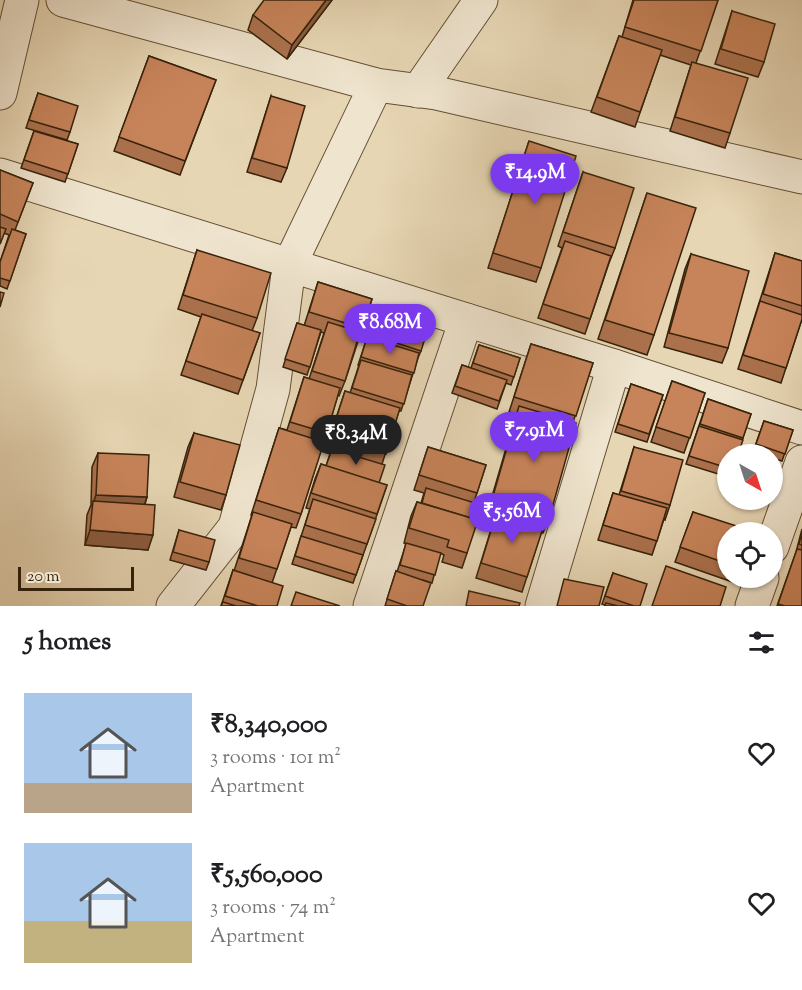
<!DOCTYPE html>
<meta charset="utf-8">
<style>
:root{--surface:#fff;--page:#f6f6f6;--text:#202124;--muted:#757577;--accent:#7c3aed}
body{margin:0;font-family:"Sorts Mill Goudy",serif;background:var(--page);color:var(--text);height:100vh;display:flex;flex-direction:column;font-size:22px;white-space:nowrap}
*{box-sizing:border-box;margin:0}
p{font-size:20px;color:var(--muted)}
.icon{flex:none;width:33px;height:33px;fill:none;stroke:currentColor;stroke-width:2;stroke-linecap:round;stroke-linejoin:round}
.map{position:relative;height:606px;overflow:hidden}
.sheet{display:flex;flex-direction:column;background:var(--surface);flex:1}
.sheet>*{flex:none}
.needle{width:39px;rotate:141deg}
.controls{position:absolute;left:717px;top:444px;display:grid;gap:12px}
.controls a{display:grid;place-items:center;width:66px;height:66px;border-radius:50%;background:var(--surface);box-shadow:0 2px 4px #0004;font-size:30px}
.scale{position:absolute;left:18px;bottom:15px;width:116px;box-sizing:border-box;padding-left:6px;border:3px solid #37220a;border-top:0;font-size:16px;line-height:21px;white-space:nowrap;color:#37220a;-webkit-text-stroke:4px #efe4ce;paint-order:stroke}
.price{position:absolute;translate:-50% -51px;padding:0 14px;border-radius:21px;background:var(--accent);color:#fff;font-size:20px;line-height:39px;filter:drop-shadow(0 2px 3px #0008)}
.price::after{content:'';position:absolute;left:50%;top:36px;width:18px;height:14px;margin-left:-9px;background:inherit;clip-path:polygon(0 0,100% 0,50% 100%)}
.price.selected{background:#222;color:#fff}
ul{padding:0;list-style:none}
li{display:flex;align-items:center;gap:18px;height:150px;padding:0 24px}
li span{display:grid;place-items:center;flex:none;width:168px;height:120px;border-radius:0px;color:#555}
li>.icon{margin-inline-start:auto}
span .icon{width:72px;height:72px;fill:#fffc;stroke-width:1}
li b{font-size:26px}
h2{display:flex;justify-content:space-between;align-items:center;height:72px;padding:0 24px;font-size:26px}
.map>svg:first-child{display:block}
</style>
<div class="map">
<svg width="802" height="606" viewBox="0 0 802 606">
<rect width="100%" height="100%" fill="#e7d6b4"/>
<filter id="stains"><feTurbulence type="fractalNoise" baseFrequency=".00333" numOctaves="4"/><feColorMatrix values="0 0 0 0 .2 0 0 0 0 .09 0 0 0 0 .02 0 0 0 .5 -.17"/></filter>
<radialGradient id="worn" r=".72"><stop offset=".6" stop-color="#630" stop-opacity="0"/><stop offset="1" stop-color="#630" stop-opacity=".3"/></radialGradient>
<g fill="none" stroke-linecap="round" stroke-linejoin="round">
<!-- minor casing -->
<g stroke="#634f34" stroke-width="35">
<g id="minor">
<path d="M 63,0 L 376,85 L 436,93 L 802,177"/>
<path d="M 418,91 L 481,0"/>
<path d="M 0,93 L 22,0"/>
<path d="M 0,175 L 614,366 L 802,428"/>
<path d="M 772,547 L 802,462"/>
<path d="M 173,606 L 235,527 L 273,389 L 289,266 L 376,85"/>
<path d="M 370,606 L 466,320"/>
<path d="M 542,606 L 614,366"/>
<path d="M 752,606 L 762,578"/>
</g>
</g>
<!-- minor -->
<use href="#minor" stroke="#efe4ce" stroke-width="33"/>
</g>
<!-- wall -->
<g fill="#ab714d" stroke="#37220a" stroke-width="1.5">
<path d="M 332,0 L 287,59 L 248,30 L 253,15 Z"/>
<path d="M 633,0 L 718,0 L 696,63 L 730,133 L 725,148 L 670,131 L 691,65 L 660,55 L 635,127 L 591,112 L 619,36 L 622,37 Z"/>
<path d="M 732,11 L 764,62 L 758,77 L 715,64 Z"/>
<path d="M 149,56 L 216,80 L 180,175 L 114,151 Z"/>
<path d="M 38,93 L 70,132 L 67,140 L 26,128 Z"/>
<path d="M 271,96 L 287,168 L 281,182 L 247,172 Z"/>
<path d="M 34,131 L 78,144 L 65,182 L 21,168 Z"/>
<path d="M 529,141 L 541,268 L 536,282 L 488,268 Z"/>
<path d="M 0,170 L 33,183 L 15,230 L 26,234 L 7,289 L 0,286 L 0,262 L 9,235 L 4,233 L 0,244 Z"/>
<path d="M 583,172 L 615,248 L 609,263 L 585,334 L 538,318 L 562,248 L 558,246 Z"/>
<path d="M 647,193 L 654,335 L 647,355 L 598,339 Z"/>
<path d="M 197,250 L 257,318 L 252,331 L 260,333 L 238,394 L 181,375 L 201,317 L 178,309 Z"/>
<path d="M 775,253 L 802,261 L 802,319 L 781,383 L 738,369 Z"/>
<path d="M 691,254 L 728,348 L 722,363 L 664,347 L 685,269 Z"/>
<path d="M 318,282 L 372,299 L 345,381 L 339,396 L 338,395 L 301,514 L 296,528 L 291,527 L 272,583 L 277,606 L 221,606 L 233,570 L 234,571 L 252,515 L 251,515 L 279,428 L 287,430 L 304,377 L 309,379 L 324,333 L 321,332 L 307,375 L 283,367 L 297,323 L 304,326 Z"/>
<path d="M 378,305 L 421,351 L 418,358 L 401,411 L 399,411 L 382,464 L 379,483 L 387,485 L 367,544 L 353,583 L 292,564 L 310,509 L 306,508 L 315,479 L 321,464 L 326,466 L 330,454 L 325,452 L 340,406 L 345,391 L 350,393 L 359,365 L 358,365 Z"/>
<path d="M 531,344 L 593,363 L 573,422 L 549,519 L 543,533 L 541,533 L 522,592 L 476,578 L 494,520 L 486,517 L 516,414 L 509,412 Z"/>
<path d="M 479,345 L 520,358 L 511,385 L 506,383 L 497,409 L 452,393 L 462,365 L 471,368 Z"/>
<path d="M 672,381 L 705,393 L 684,453 L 651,442 Z"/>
<path d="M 631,384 L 663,395 L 647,442 L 615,432 Z"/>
<path d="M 708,399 L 751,414 L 742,440 L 728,454 L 728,477 L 686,464 Z"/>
<path d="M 764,421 L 793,430 L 782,461 L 772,458 L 772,454 L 761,454 L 753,452 Z"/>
<path d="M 194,433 L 226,495 L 221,510 L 174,497 L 188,447 Z"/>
<path d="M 428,447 L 486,465 L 474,502 L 471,518 L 467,553 L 462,568 L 442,562 L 444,555 L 440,553 L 432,583 L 423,580 L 423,606 L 385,606 L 396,571 L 397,572 L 406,544 L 404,543 L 411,516 L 417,502 L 421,503 L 424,493 L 414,490 Z"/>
<path d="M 634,447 L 670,505 L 665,520 L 664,519 L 652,555 L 598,540 L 613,493 L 619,495 Z"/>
<path d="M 98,453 L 147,497 L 145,504 L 148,550 L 85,545 L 87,515 L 91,505 L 92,467 Z"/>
<path d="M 693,512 L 728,532 L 728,578 L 747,578 L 744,586 L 675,562 Z"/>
<path d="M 802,529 L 802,606 L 777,606 L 796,552 Z"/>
<path d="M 179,530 L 209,562 L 206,570 L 170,560 Z"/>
<path d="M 613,573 L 640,606 L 605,606 L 605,605 L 602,604 Z"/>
</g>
<!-- shaded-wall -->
<g fill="#8b5c3e" stroke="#37220a" stroke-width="1.5">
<path d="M 326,0 L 332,0 L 287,59 L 292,45 Z"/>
<path d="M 96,495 L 147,497 L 142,512 L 92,506 Z"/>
<path d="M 90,530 L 153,535 L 148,550 L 85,545 Z"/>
</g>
<!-- building -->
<g fill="#c78359" stroke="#37220a" stroke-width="1.5">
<path d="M 264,0 L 326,0 L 292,45 L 253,15 Z"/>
<path d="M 634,0 L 718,0 L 701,51 L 625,27 Z"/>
<path d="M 732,11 L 775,24 L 764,62 L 721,49 Z"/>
<path d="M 619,36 L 662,50 L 640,112 L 597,97 Z"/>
<path d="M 149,56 L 216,80 L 185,161 L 119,137 Z"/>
<path d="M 692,62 L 748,78 L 730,133 L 675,117 Z"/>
<path d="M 38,93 L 78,106 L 70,132 L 29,120 Z"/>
<path d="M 271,96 L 305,106 L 287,168 L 252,158 Z"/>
<path d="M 34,131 L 78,144 L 68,174 L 24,160 Z"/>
<path d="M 529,141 L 576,156 L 541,268 L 493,253 Z"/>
<path d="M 0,170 L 33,183 L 18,222 L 0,214 Z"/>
<path d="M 583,172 L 634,188 L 615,248 L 563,232 Z"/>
<path d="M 647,193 L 696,208 L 654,335 L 605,320 Z"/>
<path d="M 0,227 L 6,229 L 0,244 Z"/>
<path d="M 12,229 L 26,234 L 10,281 L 0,278 L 0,262 Z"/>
<path d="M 565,241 L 611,256 L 590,319 L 543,304 Z"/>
<path d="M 197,250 L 271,273 L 257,318 L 183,295 Z"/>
<path d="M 775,253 L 802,261 L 802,306 L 763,294 Z"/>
<path d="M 691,254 L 749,271 L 728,348 L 669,333 Z"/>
<path d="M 318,282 L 372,299 L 362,328 L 309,312 Z"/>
<path d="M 0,292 L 4,293 L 0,307 Z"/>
<path d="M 760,301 L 802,315 L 802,319 L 786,368 L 743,355 Z"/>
<path d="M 378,305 L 430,322 L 421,351 L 369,334 Z"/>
<path d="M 202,314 L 260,333 L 243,380 L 186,361 Z"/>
<path d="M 328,322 L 360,332 L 345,381 L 312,371 Z"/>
<path d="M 297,323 L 321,330 L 310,367 L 285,359 Z"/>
<path d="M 367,337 L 419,353 L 414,373 L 361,357 Z"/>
<path d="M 531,344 L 593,363 L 576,416 L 514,397 Z"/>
<path d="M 479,345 L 520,358 L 514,377 L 473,363 Z"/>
<path d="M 361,360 L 412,375 L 404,404 L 352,388 Z"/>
<path d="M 462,365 L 507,380 L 499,401 L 455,386 Z"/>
<path d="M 304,377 L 340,388 L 327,433 L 290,422 Z"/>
<path d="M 672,381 L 705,393 L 690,438 L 656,427 Z"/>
<path d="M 631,384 L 663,395 L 649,434 L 618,424 Z"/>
<path d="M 345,391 L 400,408 L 386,454 L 330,438 Z"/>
<path d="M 708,399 L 751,414 L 743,438 L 700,424 Z"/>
<path d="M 519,406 L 576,423 L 549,519 L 491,503 Z"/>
<path d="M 764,421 L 793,430 L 785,454 L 756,444 Z"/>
<path d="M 699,426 L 743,440 L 738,454 L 728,454 L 728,468 L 689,456 Z"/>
<path d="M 279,428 L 324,442 L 301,514 L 256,500 Z"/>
<path d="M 194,433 L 240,445 L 226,495 L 180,482 Z"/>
<path d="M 428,447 L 486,465 L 477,493 L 419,475 Z"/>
<path d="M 634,447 L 683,460 L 670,505 L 621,491 Z"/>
<path d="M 332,449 L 385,465 L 379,483 L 326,466 Z"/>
<path d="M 98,453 L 149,455 L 147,497 L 96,495 Z"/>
<path d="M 321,464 L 387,485 L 377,514 L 311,493 Z"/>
<path d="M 426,488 L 475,503 L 471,518 L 422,503 Z"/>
<path d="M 613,493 L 667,508 L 657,541 L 603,525 Z"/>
<path d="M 313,499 L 376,519 L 367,544 L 305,525 Z"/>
<path d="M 93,501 L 155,505 L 153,535 L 90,530 Z"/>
<path d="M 417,502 L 478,520 L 467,553 L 447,547 L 449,540 L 409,528 Z"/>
<path d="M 497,511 L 544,525 L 527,577 L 481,563 Z"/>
<path d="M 253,512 L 292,524 L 277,569 L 239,558 Z"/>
<path d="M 693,512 L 755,532 L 728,532 L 728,564 L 680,547 Z"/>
<path d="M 179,530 L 215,540 L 209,562 L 173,552 Z"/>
<path d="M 802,533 L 802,545 L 799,544 Z"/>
<path d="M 301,536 L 363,555 L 356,575 L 295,556 Z"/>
<path d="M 406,543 L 441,553 L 435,575 L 400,565 Z"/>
<path d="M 797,549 L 802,550 L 802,606 L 785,606 L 778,604 Z"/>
<path d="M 666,566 L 726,587 L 720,606 L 652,606 Z"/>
<path d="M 233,570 L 283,586 L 277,606 L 258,606 L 225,596 Z"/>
<path d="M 396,571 L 431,583 L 423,606 L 407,606 L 387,599 Z"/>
<path d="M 613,573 L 647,584 L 640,606 L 634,606 L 605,596 Z"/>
<path d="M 564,579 L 604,587 L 599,606 L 557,606 Z"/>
<path d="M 469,591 L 520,603 L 519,606 L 466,606 Z"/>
<path d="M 296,592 L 340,606 L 291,606 Z"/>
<path d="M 223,602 L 236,606 L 221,606 Z"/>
<path d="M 606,603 L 618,606 L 605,606 Z"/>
</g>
<rect width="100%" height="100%" filter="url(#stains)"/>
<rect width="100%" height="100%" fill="url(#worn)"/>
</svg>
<div class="controls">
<a><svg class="needle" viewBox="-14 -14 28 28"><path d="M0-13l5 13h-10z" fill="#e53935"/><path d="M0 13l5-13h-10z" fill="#757577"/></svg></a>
<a><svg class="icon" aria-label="locate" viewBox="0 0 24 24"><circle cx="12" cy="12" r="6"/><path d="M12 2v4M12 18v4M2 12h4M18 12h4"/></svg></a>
</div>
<div class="scale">20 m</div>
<b class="price" style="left:535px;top:205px">₹14.9M</b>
<b class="price" style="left:390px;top:355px">₹8.68M</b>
<b class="price" style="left:534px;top:463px">₹7.91M</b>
<b class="price selected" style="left:356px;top:466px">₹8.34M</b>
<b class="price" style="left:512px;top:544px">₹5.56M</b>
</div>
<section class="sheet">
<h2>5 homes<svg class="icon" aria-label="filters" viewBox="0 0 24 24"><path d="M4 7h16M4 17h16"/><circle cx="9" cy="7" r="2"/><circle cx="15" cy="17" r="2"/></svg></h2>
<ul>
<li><span style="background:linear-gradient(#a9c7e8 75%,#b9a48a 0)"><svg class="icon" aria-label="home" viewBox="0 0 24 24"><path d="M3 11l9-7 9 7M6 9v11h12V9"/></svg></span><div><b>₹8,340,000</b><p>3 rooms · 101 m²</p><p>Apartment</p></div><svg class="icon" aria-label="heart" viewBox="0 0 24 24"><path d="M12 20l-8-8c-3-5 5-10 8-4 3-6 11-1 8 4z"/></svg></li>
<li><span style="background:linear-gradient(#a9c7e8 65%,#c2b280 0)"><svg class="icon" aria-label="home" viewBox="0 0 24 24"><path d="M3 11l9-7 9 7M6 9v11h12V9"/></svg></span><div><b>₹5,560,000</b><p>3 rooms · 74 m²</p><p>Apartment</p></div><svg class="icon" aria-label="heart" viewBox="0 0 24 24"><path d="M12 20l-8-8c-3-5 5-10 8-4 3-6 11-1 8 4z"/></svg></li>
</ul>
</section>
